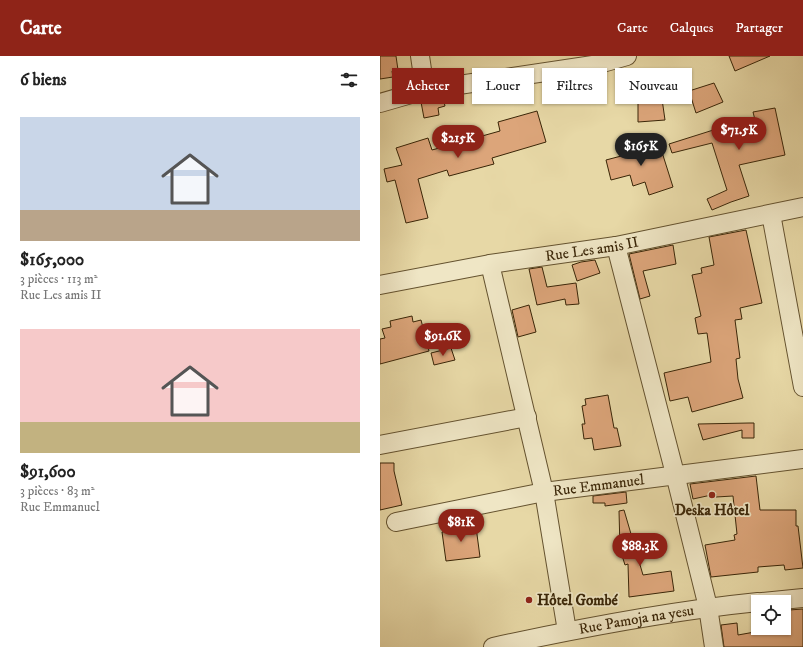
<!DOCTYPE html>
<html lang="fr">
<meta charset="utf-8">
<style>
:root{--surface:#fff;--page:#f6f6f6;--text:#222;--muted:#767676;--accent:#8f2418}
body{margin:0;font-family:"IM FELL DW Pica",serif;background:var(--page);color:var(--text);height:100vh;display:flex;flex-direction:column;font-size:15px;white-space:nowrap}
*{box-sizing:border-box;margin:0}
p{font-size:13px;color:var(--muted)}
.icon{flex:none;width:22px;height:22px;fill:none;stroke:currentColor;stroke-width:2;stroke-linecap:round;stroke-linejoin:round}
.map{position:relative;flex:1;overflow:hidden}
.side{display:flex;flex-direction:column;background:var(--surface);width:380px}
.side>*{flex:none}
.top-card{position:absolute;left:12px;top:12px;width:351px;height:36px;display:flex;gap:8px}
.fabs{position:absolute;left:371px;top:539px;display:grid;gap:8px}
.fabs a{display:grid;place-items:center;width:40px;height:40px;border-radius:0px;background:var(--surface);box-shadow:0 1px 3px #0004;font-size:20px}
.price{position:absolute;translate:-50% -34px;padding:0 9px;border-radius:14px;background:var(--accent);color:#fff;font-size:13px;line-height:26px;filter:drop-shadow(0 1px 2px #0008)}
.price::after{content:'';position:absolute;left:50%;top:24px;width:12px;height:9px;margin-left:-6px;background:inherit;clip-path:polygon(0 0,100% 0,50% 100%)}
.price.active{background:#222;color:#fff}
ul{padding:0;list-style:none}
li{display:grid;align-content:center;gap:8px;height:212px;padding:0 20px}
li span{display:grid;place-items:center;height:124px;border-radius:0px;color:#555}
li>.icon{margin-inline-start:auto}
span .icon{width:72px;height:72px;fill:#fffc;stroke-width:1}
li b{font-size:17px}
h2{display:flex;justify-content:space-between;align-items:center;height:48px;padding:0 20px;font-size:17px}
.pill{padding:0 14px;border-radius:0px;background:var(--surface);box-shadow:0 1px 3px #0004;font-size:14px;line-height:36px}
.pill.active{background:var(--accent);color:#fff}
header{display:flex;align-items:center;gap:24px;box-sizing:border-box;height:56px;padding:0 20px;background:var(--accent);color:#fff}
header strong{font-size:19px}
nav{display:flex;gap:22px;margin-inline-start:auto;font-size:14px}
main{display:flex;flex:1;min-height:0}
.map>svg:first-child{display:block}
</style>
<header>
<strong>Carte</strong>
<nav><a>Carte</a><a>Calques</a><a>Partager</a></nav>
</header>
<main>
<section class="side">
<h2>6 biens<svg class="icon" aria-label="filters" viewBox="0 0 24 24"><path d="M4 7h16M4 17h16"/><circle cx="9" cy="7" r="2"/><circle cx="15" cy="17" r="2"/></svg></h2>
<ul>
<li><span style="background:linear-gradient(#c9d6e8 75%,#b9a48a 0)"><svg class="icon" aria-label="home" viewBox="0 0 24 24"><path d="M3 11l9-7 9 7M6 9v11h12V9"/></svg></span><div><b>$165,000</b><p>3 pièces · 113 m²</p><p>Rue Les amis II</p></div></li>
<li><span style="background:linear-gradient(#f6c9c9 75%,#c2b280 0)"><svg class="icon" aria-label="home" viewBox="0 0 24 24"><path d="M3 11l9-7 9 7M6 9v11h12V9"/></svg></span><div><b>$91,600</b><p>3 pièces · 83 m²</p><p>Rue Emmanuel</p></div></li>
</ul>
</section>
<div class="map">
<svg width="423" height="591" viewBox="0 0 423 591">
<rect width="100%" height="100%" fill="#e7d8a6"/>
<filter id="stains"><feTurbulence type="fractalNoise" baseFrequency=".005" numOctaves="4"/><feColorMatrix values="0 0 0 0 .2 0 0 0 0 .09 0 0 0 0 .02 0 0 0 .5 -.17"/></filter>
<radialGradient id="worn" r=".72"><stop offset=".6" stop-color="#630" stop-opacity="0"/><stop offset="1" stop-color="#630" stop-opacity=".3"/></radialGradient>
<!-- building -->
<g fill="#dca57a" stroke="#392507">
<path d="M 0,0 L 16,0 L 18,14 L 12,15 L 13,21 L 0,23 Z"/>
<path d="M 349,0 L 390,0 L 355,15 Z"/>
<path d="M 334,27 L 343,46 L 316,57 L 309,35 Z"/>
<path d="M 258,36 L 281,36 L 285,64 L 258,66 Z"/>
<path d="M 63,42 L 65,50 L 58,52 L 59,59 L 44,62 L 41,46 Z"/>
<path d="M 395,52 L 405,99 L 359,109 L 369,140 L 351,146 L 332,154 L 327,143 L 347,134 L 332,87 L 292,97 L 289,88 L 346,70 L 375,64 L 373,56 Z"/>
<path d="M 157,55 L 166,86 L 112,102 L 114,108 L 69,120 L 67,114 L 38,123 L 48,162 L 26,167 L 15,124 L 7,126 L 4,113 L 22,109 L 16,92 L 48,82 L 52,94 L 120,75 L 118,66 Z"/>
<path d="M 251,78 L 259,100 L 281,93 L 293,131 L 269,139 L 265,126 L 253,130 L 250,119 L 231,124 L 226,104 L 245,99 L 239,82 Z"/>
<path d="M 366,174 L 382,247 L 360,252 L 362,263 L 355,264 L 360,302 L 356,303 L 358,323 L 363,342 L 312,356 L 308,341 L 290,345 L 284,317 L 331,306 L 327,277 L 318,278 L 315,262 L 321,260 L 312,219 L 322,217 L 321,212 L 334,209 L 329,181 Z"/>
<path d="M 293,189 L 296,208 L 263,215 L 270,240 L 260,243 L 249,198 Z"/>
<path d="M 215,204 L 220,217 L 197,225 L 192,209 L 201,206 Z"/>
<path d="M 162,211 L 167,231 L 196,227 L 199,248 L 186,249 L 185,243 L 157,249 L 149,213 Z"/>
<path d="M 149,249 L 156,276 L 138,281 L 132,254 Z"/>
<path d="M 32,260 L 33,266 L 41,264 L 49,295 L 0,308 L 0,283 L 5,282 L 2,273 L 11,271 L 10,265 Z"/>
<path d="M 71,292 L 75,304 L 54,309 L 51,297 Z"/>
<path d="M 228,339 L 234,372 L 237,372 L 241,390 L 214,394 L 212,382 L 204,383 L 202,368 L 205,368 L 202,350 L 206,349 L 205,343 Z"/>
<path d="M 369,367 L 374,367 L 374,382 L 362,382 L 362,374 L 323,384 L 318,368 Z"/>
<path d="M 0,407 L 14,407 L 14,415 L 22,449 L 0,454 Z"/>
<path d="M 376,420 L 380,454 L 416,454 L 416,470 L 418,470 L 423,512 L 405,514 L 404,509 L 378,511 L 378,516 L 331,521 L 325,489 L 355,484 L 354,479 L 357,478 L 353,440 L 336,441 L 336,438 L 313,443 L 310,428 Z"/>
<path d="M 246,436 L 247,447 L 225,450 L 225,447 L 213,447 L 213,440 Z"/>
<path d="M 244,454 L 263,519 L 291,515 L 294,535 L 249,541 L 248,508 L 245,509 L 240,493 L 239,455 Z"/>
<path d="M 87,466 L 88,472 L 96,471 L 100,501 L 66,505 L 62,476 L 74,474 L 74,468 Z"/>
<path d="M 423,553 L 423,591 L 344,591 L 341,569 L 357,567 L 358,579 L 397,572 L 409,572 L 409,554 Z"/>
</g>
<g fill="none" stroke-linecap="round" stroke-linejoin="round">
<!-- minor casing -->
<g stroke="#64522f" stroke-width="20">
<g id="minor">
<path d="M 40,0 L 45,34"/>
<path d="M 0,47 L 45,34 L 219,8 L 247,0"/>
<path d="M 391,158 L 423,331"/>
<path d="M 236,190 L 295,418 L 328,551 L 334,591"/>
<path d="M 110,208 L 164,436 L 187,575"/>
<path id="s1" d="M 0,229 L 110,208 L 236,190 L 423,151"/>
<path d="M 0,389 L 147,361"/>
<path id="s2" d="M 16,466 L 164,436 L 423,403"/>
<path d="M 382,546 L 423,542"/>
<path id="s3" d="M 113,591 C 200,572 289,555 378,546"/>
</g>
</g>
<!-- minor -->
<use href="#minor" stroke="#efe6c5" stroke-width="18"/>
</g>
<!-- markers -->
<g fill="#8f2418" stroke="#efe6c5" stroke-width="1.5">
<circle cx="332" cy="439" r="4"/>
<circle cx="149" cy="544" r="4"/>
</g>
<g text-anchor="middle" dominant-baseline="central" stroke-width="3.5" stroke-linejoin="round" paint-order="stroke">
<!-- street labels -->
<g font-size="15" fill="#392507" stroke="#efe6c5">
<text stroke="none"><textPath href="#s1" startOffset="215">Rue Les amis II</textPath></text>
<text stroke="none"><textPath href="#s2" startOffset="206">Rue Emmanuel</textPath></text>
<text stroke="none"><textPath href="#s3" startOffset="146">Rue Pamoja na yesu</textPath></text>
</g>
<!-- poi labels -->
<g font-size="15" font-weight="bold" fill="#392507" stroke="#efe6c5">
<text x="332" y="454">Deska Hôtel</text>
<text x="157" y="544" text-anchor="start">Hôtel Gombé</text>
</g>
</g>
<rect width="100%" height="100%" filter="url(#stains)"/>
<rect width="100%" height="100%" fill="url(#worn)"/>
</svg>
<div class="fabs">
<a><svg class="icon" aria-label="locate" viewBox="0 0 24 24"><circle cx="12" cy="12" r="6"/><path d="M12 2v4M12 18v4M2 12h4M18 12h4"/></svg></a>
</div>
<b class="price" style="left:359px;top:95px">$71.5K</b>
<b class="price" style="left:78px;top:103px">$215K</b>
<b class="price active" style="left:261px;top:111px">$165K</b>
<b class="price" style="left:63px;top:301px">$91.6K</b>
<b class="price" style="left:81px;top:487px">$81K</b>
<b class="price" style="left:260px;top:511px">$88.3K</b>
<div class="top-card">
<a class="pill active">Acheter</a>
<a class="pill">Louer</a>
<a class="pill">Filtres</a>
<a class="pill">Nouveau</a>
</div>
</div>
</main>
